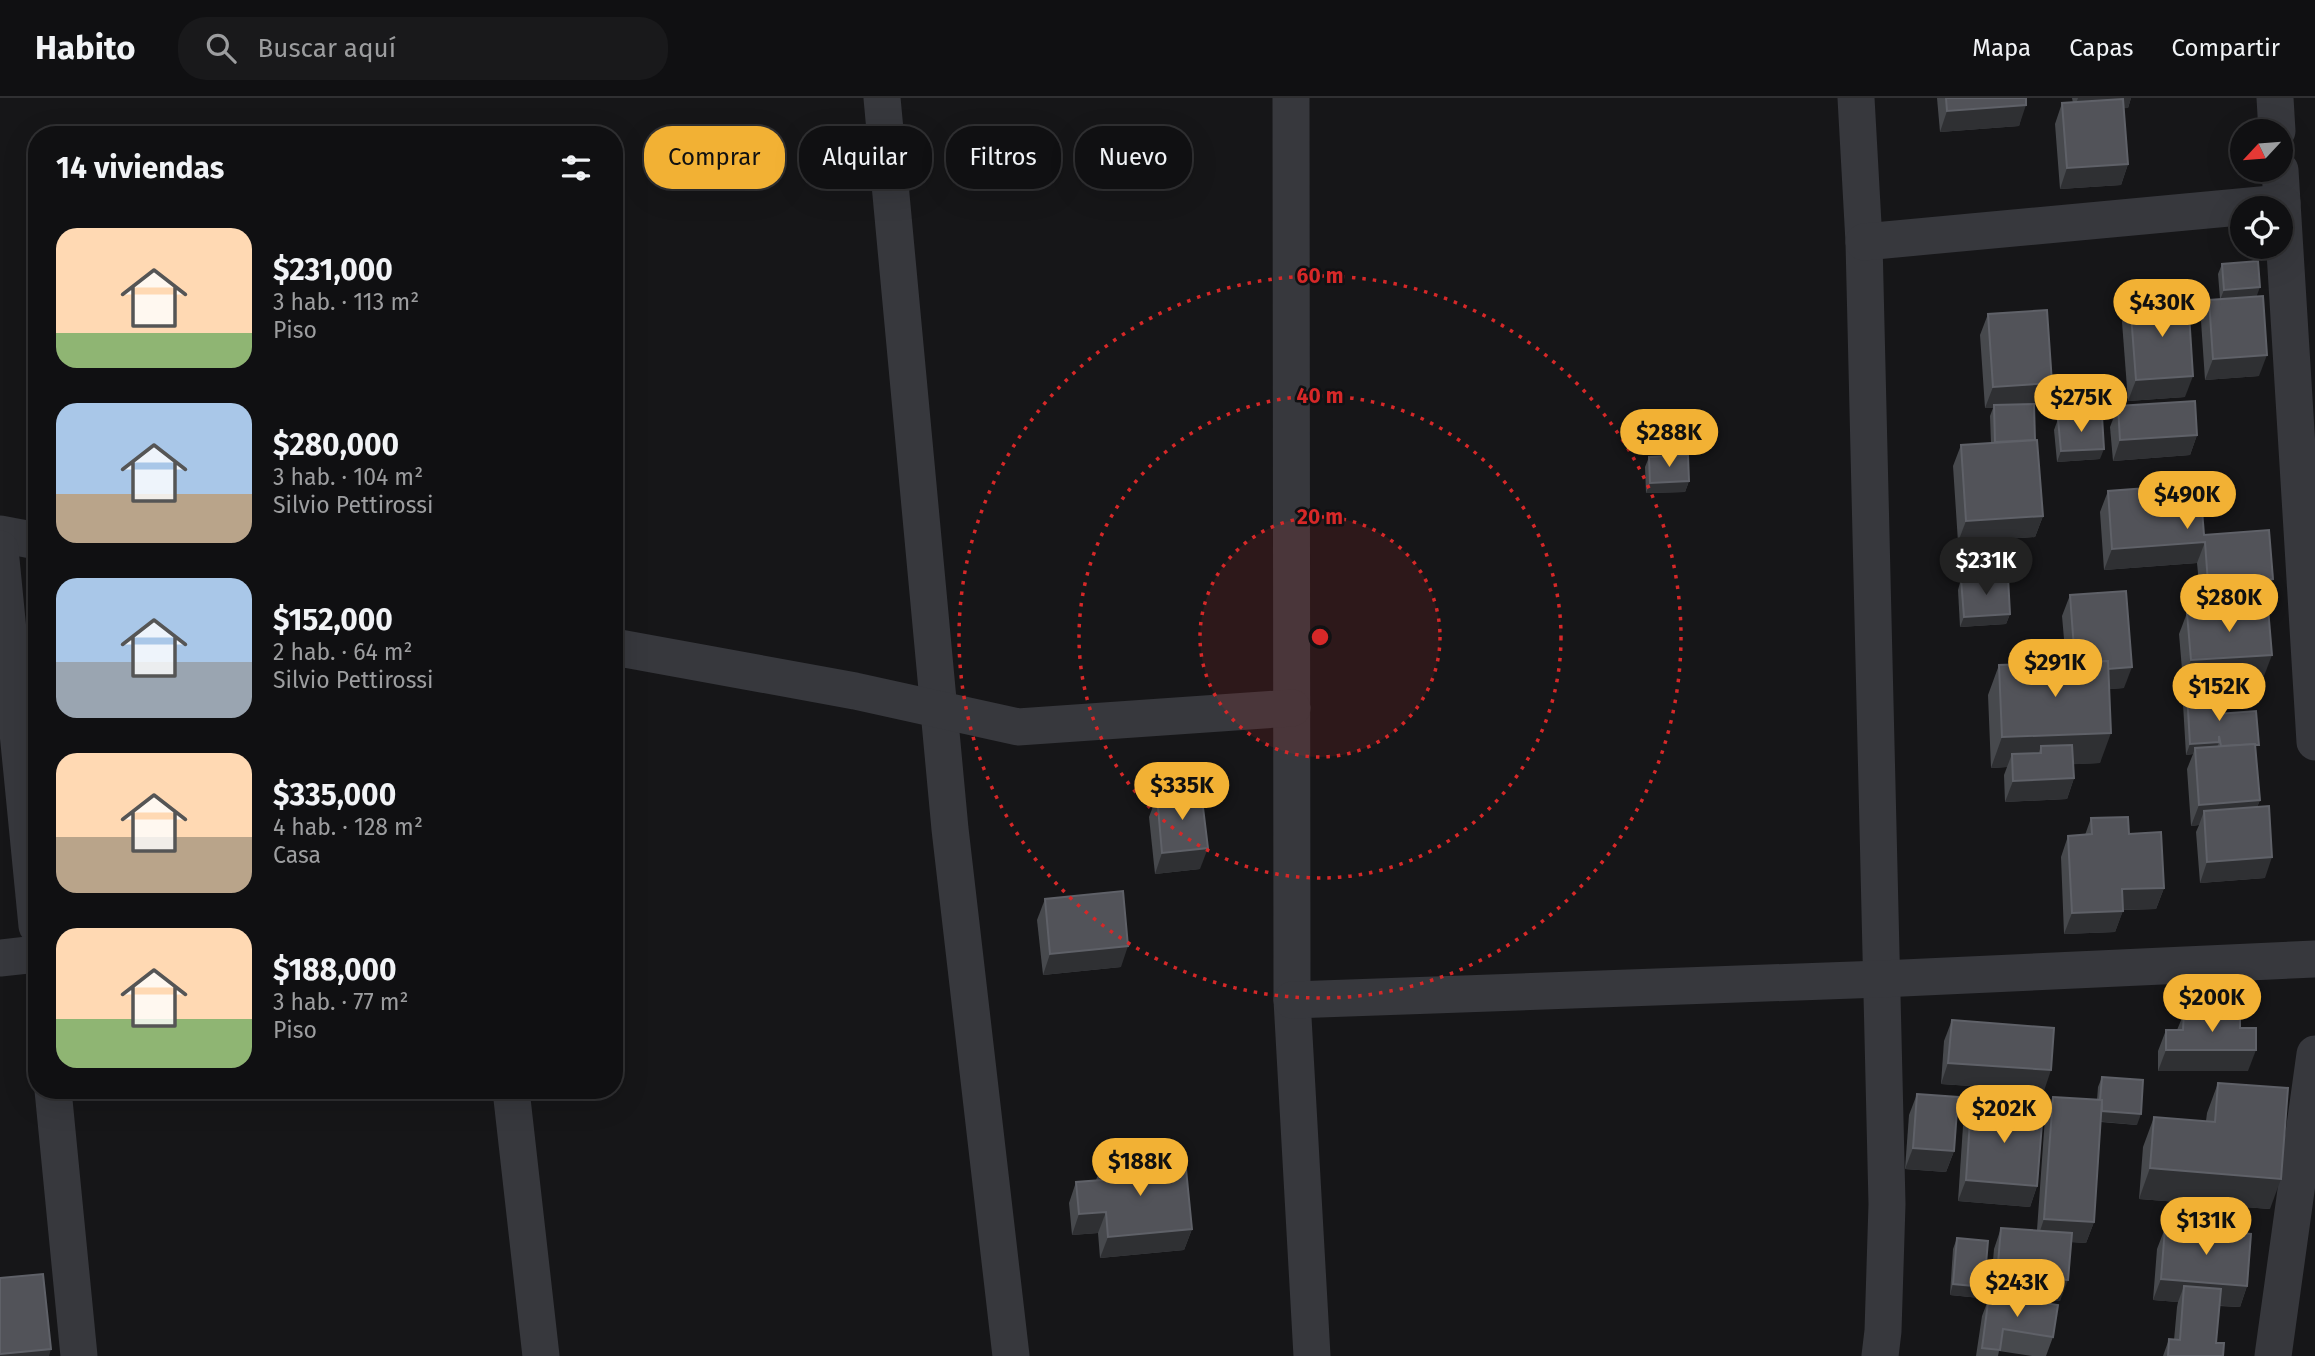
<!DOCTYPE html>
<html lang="es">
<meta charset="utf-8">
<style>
:root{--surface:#101012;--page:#19191b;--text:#f1f3f6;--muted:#9c9d9f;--line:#303032;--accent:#f2b134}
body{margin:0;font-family:"Fira Sans",sans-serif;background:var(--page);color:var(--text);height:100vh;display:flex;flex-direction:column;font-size:26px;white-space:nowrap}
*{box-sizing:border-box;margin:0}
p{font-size:23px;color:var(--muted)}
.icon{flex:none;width:38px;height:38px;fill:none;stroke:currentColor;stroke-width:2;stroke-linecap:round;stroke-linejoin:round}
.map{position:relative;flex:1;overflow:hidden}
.panel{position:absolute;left:28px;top:28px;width:595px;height:973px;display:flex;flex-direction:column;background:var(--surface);border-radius:28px;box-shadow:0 7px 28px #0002,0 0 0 2px var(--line)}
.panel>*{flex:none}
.hud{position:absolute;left:644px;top:28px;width:665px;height:63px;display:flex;gap:14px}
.needle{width:46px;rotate:244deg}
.tools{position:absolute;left:2230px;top:21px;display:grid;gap:14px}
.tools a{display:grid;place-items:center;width:63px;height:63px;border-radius:50%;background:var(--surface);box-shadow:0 7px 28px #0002,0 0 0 2px var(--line);font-size:35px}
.price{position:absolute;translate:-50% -60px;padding:0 16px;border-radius:24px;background:var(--accent);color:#111;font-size:23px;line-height:46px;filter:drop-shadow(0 2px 4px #0008)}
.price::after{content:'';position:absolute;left:50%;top:42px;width:21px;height:16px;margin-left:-10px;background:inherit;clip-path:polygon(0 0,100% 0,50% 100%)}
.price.on{background:#222;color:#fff}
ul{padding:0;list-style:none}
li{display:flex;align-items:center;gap:21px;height:175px;padding:0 28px}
li span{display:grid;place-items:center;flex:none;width:196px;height:140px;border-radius:21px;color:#555}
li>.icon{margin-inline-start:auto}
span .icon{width:84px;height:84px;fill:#fffc;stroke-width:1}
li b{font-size:30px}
h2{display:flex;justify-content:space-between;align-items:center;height:84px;padding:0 28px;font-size:30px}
.tag{padding:0 24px;border-radius:28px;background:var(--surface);box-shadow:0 7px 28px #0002,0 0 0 2px var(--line);font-size:24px;line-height:63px}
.tag.on{background:var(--accent);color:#111}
header{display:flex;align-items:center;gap:42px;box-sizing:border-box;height:98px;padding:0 35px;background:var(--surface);border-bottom:2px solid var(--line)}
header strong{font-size:33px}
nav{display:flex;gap:38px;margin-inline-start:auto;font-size:24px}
.search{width:490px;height:63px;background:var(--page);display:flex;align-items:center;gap:18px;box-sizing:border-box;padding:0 24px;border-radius:28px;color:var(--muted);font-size:26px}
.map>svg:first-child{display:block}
</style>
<header>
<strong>Habito</strong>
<div class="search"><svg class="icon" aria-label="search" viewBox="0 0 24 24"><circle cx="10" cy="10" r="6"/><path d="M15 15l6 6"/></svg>Buscar aquí</div>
<nav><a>Mapa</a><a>Capas</a><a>Compartir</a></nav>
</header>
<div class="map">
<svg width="2315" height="1258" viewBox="0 0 2315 1258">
<rect width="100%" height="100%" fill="#161618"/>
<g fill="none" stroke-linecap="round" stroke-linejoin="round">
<!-- minor -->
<g stroke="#37383d" stroke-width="37">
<path d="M 882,0 L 950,731 L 1011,1258"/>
<path d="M 1291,0 L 1292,902 L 1312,1258"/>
<path d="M 1856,0 L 1864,144 L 1887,1106 L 1883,1233 L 1880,1258"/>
<path d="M 2275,0 L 2277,33"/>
<path d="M 2280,72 L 2315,644"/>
<path d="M 1864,144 L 2282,105"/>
<path d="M 0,436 L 37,443"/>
<path d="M 0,451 L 37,828"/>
<path d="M 614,549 L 855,593 L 1018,629 L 1292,610"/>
<path d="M 0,860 L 37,856"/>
<path d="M 1292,902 L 1881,881 L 2315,861"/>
<path d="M 53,992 L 79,1258"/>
<path d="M 511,992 L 541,1258"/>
<path d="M 2273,1258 L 2315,956"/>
</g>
</g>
<!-- wall -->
<g fill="#47494d">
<path d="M 1937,0 L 2026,0 L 2019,28 L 1940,34 Z"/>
<path d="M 2072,0 L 2131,0 L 2128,10 L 2124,10 L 2128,66 L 2121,87 L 2060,91 L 2055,26 L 2062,5 L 2073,5 Z"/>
<path d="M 2222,166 L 2256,199 L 2259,278 L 2205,282 L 2201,223 L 2209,202 L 2220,201 L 2218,176 Z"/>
<path d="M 2130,203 L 2185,299 L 2128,303 L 2122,224 Z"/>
<path d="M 1988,216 L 2052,285 L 2044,306 L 2034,307 L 2035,342 L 2043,418 L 2035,439 L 1958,444 L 1953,368 L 1961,347 L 1991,345 L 1990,318 L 1993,310 L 1985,310 L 1980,237 Z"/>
<path d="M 2118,308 L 2197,337 L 2190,357 L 2113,363 L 2110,329 Z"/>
<path d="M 2058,321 L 2100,361 L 2057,364 L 2054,332 Z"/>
<path d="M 1649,359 L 1689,383 L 1685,394 L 1646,395 L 1645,369 Z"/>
<path d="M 2108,393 L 2204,437 L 2265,502 L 2201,506 L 2197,465 L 2104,472 L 2100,414 Z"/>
<path d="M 1961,481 L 2010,516 L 2006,526 L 1960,529 L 1958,492 Z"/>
<path d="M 2070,497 L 2124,590 L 2109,591 L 2100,665 L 2074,666 L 2074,680 L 2067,701 L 2005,704 L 2004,677 L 2007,669 L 1991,670 L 1988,597 L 1999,567 L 2066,564 L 2062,518 Z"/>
<path d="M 2187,515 L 2264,578 L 2183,583 L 2179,536 Z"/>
<path d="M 2187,595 L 2217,616 L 2256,655 L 2260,702 L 2257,709 L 2265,780 L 2200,785 L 2196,734 L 2199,727 L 2191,728 L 2187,671 L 2193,656 L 2186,657 L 2183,606 Z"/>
<path d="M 1157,698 L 1200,771 L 1155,776 L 1149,719 Z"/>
<path d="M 2091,720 L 2129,736 L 2164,790 L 2156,811 L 2123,812 L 2115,834 L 2064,836 L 2061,759 L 2068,738 L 2085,737 Z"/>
<path d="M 1045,801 L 1121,869 L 1043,877 L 1037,822 Z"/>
<path d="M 2184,915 L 2240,930 L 2248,973 L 2158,973 L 2158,953 L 2166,932 L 2177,932 Z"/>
<path d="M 1952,922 L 2044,993 L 1941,986 L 1944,943 Z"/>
<path d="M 2102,979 L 2137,1027 L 2101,1024 L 2094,1124 L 2086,1145 L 2071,1144 L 2060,1203 L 2001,1199 L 2053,1239 L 2046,1258 L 2032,1258 L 1999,1253 L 1998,1258 L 1976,1258 L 1982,1218 L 1990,1197 L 1994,1151 L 2001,1130 L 2037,1132 L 2045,1019 L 2053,999 L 2097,1002 L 2098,989 Z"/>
<path d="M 2218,985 L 2270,1111 L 2139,1101 L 2143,1049 L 2154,1019 L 2206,1023 L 2207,1015 Z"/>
<path d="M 1917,996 L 1954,1053 L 1946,1074 L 1905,1071 L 1909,1017 Z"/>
<path d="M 1971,1007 L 2037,1088 L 2030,1109 L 1958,1103 L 1963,1028 Z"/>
<path d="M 1101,1069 L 1192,1131 L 1184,1152 L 1100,1160 L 1098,1135 L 1072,1137 L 1069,1105 L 1076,1084 L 1096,1082 Z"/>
<path d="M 2165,1130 L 2247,1188 L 2240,1209 L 2219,1208 L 2216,1245 L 2223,1258 L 2163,1258 L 2169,1241 L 2174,1242 L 2177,1209 L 2178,1204 L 2153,1202 L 2157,1151 Z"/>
<path d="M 1957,1140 L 1980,1200 L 1950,1197 L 1953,1151 Z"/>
</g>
<!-- shaded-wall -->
<g fill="#2f3033">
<path d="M 2078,0 L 2131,0 L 2128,10 L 2073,14 Z"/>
<path d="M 2026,7 L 2019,28 L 1940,34 L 1947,13 Z"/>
<path d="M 2128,66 L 2121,87 L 2060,91 L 2067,70 Z"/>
<path d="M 2260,189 L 2256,200 L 2220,202 L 2224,192 Z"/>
<path d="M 2267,257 L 2259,278 L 2205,282 L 2213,261 Z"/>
<path d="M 2193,278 L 2185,299 L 2128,303 L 2136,282 Z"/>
<path d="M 2052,285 L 2044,306 L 1994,310 L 1994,307 L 1993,310 L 1985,310 L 1993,289 Z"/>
<path d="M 2197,337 L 2190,357 L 2113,363 L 2120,342 Z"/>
<path d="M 2104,351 L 2100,361 L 2057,364 L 2061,353 Z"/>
<path d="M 1689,383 L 1685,394 L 1646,395 L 1650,385 Z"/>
<path d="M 2043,418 L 2035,439 L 1958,444 L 1966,423 Z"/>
<path d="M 2205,444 L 2197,465 L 2104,472 L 2112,451 Z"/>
<path d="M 2273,481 L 2265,502 L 2201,506 L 2208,485 Z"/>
<path d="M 2010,516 L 2006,526 L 1960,529 L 1964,519 Z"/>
<path d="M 2272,557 L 2264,578 L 2183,583 L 2191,562 Z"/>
<path d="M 2132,569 L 2124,590 L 2068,594 L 2076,573 Z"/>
<path d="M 2111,635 L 2100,665 L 2037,668 L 2041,655 L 2041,648 L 2034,668 L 2012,656 L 2007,669 L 1991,670 L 2002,639 Z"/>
<path d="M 2219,644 L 2215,655 L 2195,650 L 2193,656 L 2186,657 L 2190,646 Z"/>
<path d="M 2074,680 L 2067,701 L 2005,704 L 2013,683 Z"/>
<path d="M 2260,702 L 2252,723 L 2204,713 L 2199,727 L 2191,728 L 2199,707 Z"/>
<path d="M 1208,750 L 1200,771 L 1155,776 L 1162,755 Z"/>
<path d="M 2272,759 L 2265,780 L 2200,785 L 2207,764 Z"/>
<path d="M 2164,790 L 2156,811 L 2114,812 L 2122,791 Z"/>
<path d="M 2123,813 L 2115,834 L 2064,836 L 2072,815 Z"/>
<path d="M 1128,848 L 1121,869 L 1043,877 L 1050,856 Z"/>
<path d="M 2166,952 L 2256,952 L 2248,973 L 2158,973 Z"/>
<path d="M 1948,965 L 2051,972 L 2044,993 L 1941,986 Z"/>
<path d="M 2099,1012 L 2141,1016 L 2137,1027 L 2095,1023 Z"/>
<path d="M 1913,1050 L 1954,1053 L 1946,1074 L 1905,1071 Z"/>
<path d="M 2150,1070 L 2281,1081 L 2270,1111 L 2139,1101 Z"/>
<path d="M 1966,1082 L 2037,1088 L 2030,1109 L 1958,1103 Z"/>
<path d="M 1106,1114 L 1098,1135 L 1072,1137 L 1079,1116 Z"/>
<path d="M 2044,1121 L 2094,1124 L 2086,1145 L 2037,1142 Z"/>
<path d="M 1192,1131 L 1184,1152 L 1100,1160 L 1108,1139 Z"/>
<path d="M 1997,1177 L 2068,1182 L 2060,1203 L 1990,1198 Z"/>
<path d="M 2161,1181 L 2247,1188 L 2240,1209 L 2183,1205 L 2184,1188 L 2178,1204 L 2153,1202 Z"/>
<path d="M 1953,1186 L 1984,1189 L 1980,1200 L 1950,1197 Z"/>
<path d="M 51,1251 L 49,1258 L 0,1258 L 0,1256 Z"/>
</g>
<!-- building -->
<g fill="#525359" stroke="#5f6168" stroke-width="2">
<path d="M 1946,0 L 2026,0 L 2026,7 L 1947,13 Z"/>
<path d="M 2123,1 L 2128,66 L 2067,70 L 2062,5 Z"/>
<path d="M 2258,163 L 2260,189 L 2224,192 L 2222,166 Z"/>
<path d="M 2263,198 L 2267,257 L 2213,261 L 2209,202 Z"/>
<path d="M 2188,200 L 2193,278 L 2136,282 L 2130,203 Z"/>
<path d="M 2047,212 L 2052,285 L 1993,289 L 1988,216 Z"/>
<path d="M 2195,303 L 2197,337 L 2120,342 L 2118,308 Z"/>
<path d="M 2034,306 L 2035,342 L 1995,344 L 1994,307 Z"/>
<path d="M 2102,318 L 2104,351 L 2061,353 L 2058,321 Z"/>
<path d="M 2037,342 L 2043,418 L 1966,423 L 1961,347 Z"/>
<path d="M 1688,357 L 1689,383 L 1650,385 L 1649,359 Z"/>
<path d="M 2200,386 L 2204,437 L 2269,432 L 2273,481 L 2208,485 L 2205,444 L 2112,451 L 2108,393 Z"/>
<path d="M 2008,479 L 2010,516 L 1964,519 L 1961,481 Z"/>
<path d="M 2126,493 L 2132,569 L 2108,571 L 2108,563 L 2075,564 L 2070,497 Z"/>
<path d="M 2268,510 L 2272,557 L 2191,562 L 2187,515 Z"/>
<path d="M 2108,563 L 2111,635 L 2002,639 L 1999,567 Z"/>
<path d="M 2216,593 L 2217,616 L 2256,613 L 2259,647 L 2255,647 L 2255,646 L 2221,648 L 2219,638 L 2219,644 L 2190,646 L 2187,595 Z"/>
<path d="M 2255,646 L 2260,702 L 2199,707 L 2195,650 Z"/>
<path d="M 2072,647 L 2074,680 L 2013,683 L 2012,656 L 2041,655 L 2041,648 Z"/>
<path d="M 1201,693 L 1208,750 L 1162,755 L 1157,698 Z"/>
<path d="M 2269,708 L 2272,759 L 2207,764 L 2204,713 Z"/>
<path d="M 2128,719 L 2129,736 L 2161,734 L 2164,790 L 2122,791 L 2123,813 L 2072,815 L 2068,738 L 2092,736 L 2091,720 Z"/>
<path d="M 1123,793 L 1128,848 L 1050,856 L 1045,801 Z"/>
<path d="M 2184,915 L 2240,915 L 2240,930 L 2256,930 L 2256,952 L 2166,952 L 2166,932 L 2183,932 Z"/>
<path d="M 1952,922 L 2054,930 L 2051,972 L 1948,965 Z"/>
<path d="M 2102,979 L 2143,982 L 2141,1016 L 2102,1013 L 2102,1002 L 2100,1002 Z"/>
<path d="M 2218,985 L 2288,990 L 2281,1081 L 2150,1070 L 2154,1019 L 2215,1024 Z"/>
<path d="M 1917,996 L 1958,999 L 1954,1053 L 1913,1050 Z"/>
<path d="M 2053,999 L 2102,1002 L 2094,1124 L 2044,1121 Z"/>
<path d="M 1971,1007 L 2043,1013 L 2037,1088 L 1966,1082 Z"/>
<path d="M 1185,1061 L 1192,1131 L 1108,1139 L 1106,1114 L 1079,1116 L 1076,1084 L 1102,1082 L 1101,1069 Z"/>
<path d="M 2001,1130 L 2072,1135 L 2068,1182 L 1997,1177 Z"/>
<path d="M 2165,1130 L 2251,1136 L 2247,1188 L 2161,1181 Z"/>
<path d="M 1957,1140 L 1988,1143 L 1984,1189 L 1953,1186 Z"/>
<path d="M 43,1176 L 51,1251 L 0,1256 L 0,1180 Z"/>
<path d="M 2184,1188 L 2221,1191 L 2216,1245 L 2224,1245 L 2223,1258 L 2168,1258 L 2169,1241 L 2180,1242 Z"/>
<path d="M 1989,1197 L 2058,1207 L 2053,1239 L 2003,1231 L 2000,1252 L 1982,1250 Z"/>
</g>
<!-- distance rings -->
<circle cx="1320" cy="539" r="120" fill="#d62828" fill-opacity=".12"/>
<g fill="none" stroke="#d62828" stroke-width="3.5" stroke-dasharray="3.5 7">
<circle cx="1320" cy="539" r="120"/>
<circle cx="1320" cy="539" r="241"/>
<circle cx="1320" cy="539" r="361"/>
</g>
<circle cx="1320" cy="539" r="10" fill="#d62828" stroke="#111113" stroke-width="3.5"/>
<g font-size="21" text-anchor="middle" font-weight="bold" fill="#d62828" stroke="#111113" stroke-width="5" stroke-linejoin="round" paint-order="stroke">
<text x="1320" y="185">60 m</text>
<text x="1320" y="305">40 m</text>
<text x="1320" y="426">20 m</text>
</g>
</svg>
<div class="tools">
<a><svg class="needle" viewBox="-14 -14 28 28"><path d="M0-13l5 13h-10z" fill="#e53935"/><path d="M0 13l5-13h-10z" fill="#9c9d9f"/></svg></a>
<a><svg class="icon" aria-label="locate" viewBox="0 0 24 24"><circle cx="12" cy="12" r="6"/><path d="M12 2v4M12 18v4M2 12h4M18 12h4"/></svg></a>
</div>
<b class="price" style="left:2162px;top:241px">$430K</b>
<b class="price" style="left:2081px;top:336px">$275K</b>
<b class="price" style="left:1669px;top:371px">$288K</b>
<b class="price" style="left:2187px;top:433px">$490K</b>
<b class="price on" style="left:1986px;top:499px">$231K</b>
<b class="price" style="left:2229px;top:536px">$280K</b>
<b class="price" style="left:2055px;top:601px">$291K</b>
<b class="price" style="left:2219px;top:625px">$152K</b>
<b class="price" style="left:1182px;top:724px">$335K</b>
<b class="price" style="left:2212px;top:936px">$200K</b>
<b class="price" style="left:2004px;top:1047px">$202K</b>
<b class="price" style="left:1140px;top:1100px">$188K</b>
<b class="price" style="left:2206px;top:1159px">$131K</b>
<b class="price" style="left:2017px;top:1221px">$243K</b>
<div class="hud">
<a class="tag on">Comprar</a>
<a class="tag">Alquilar</a>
<a class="tag">Filtros</a>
<a class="tag">Nuevo</a>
</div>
<section class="panel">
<h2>14 viviendas<svg class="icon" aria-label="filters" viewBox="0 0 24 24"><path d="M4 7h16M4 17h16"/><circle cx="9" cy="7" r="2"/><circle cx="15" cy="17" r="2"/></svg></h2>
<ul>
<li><span style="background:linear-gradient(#ffd9b3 75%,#8fb573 0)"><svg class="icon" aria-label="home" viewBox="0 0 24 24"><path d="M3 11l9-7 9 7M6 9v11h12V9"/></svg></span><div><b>$231,000</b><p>3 hab. · 113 m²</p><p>Piso</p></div></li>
<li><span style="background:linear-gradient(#a9c7e8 65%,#b9a48a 0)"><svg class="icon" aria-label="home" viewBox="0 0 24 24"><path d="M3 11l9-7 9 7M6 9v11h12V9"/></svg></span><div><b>$280,000</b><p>3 hab. · 104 m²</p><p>Silvio Pettirossi</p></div></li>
<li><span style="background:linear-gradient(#a9c7e8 60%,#9aa5b1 0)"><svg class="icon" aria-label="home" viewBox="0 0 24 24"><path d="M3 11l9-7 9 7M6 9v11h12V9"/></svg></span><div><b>$152,000</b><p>2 hab. · 64 m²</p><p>Silvio Pettirossi</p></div></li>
<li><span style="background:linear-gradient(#ffd9b3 60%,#b9a48a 0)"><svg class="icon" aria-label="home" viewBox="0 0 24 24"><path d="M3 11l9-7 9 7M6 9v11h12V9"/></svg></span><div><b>$335,000</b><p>4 hab. · 128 m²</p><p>Casa</p></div></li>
<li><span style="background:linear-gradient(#ffd9b3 65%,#8fb573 0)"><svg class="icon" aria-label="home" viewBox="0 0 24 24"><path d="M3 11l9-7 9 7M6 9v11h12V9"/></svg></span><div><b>$188,000</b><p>3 hab. · 77 m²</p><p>Piso</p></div></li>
</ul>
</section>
</div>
